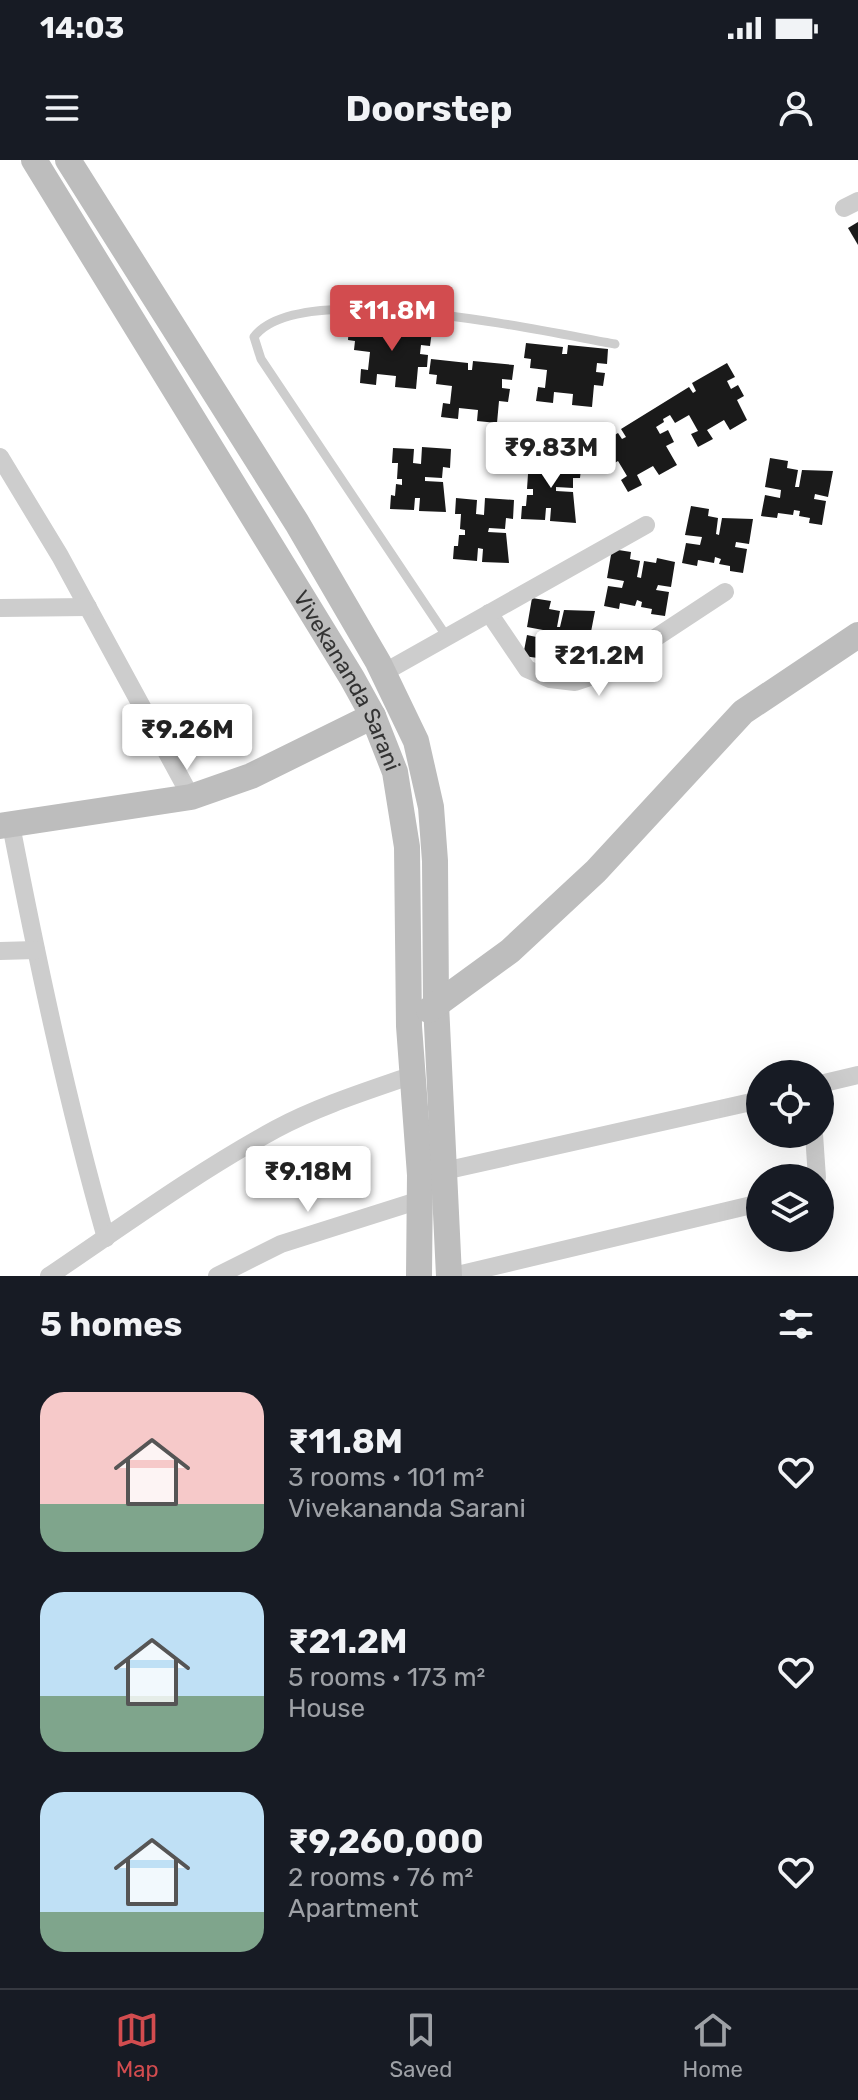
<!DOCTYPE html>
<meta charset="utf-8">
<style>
:root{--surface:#171b24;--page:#242831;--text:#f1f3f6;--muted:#9ea1a6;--line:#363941;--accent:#d24c4f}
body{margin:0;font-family:Rubik,sans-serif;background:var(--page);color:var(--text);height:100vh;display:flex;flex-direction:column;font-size:30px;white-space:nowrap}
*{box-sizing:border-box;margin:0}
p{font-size:26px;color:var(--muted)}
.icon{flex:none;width:44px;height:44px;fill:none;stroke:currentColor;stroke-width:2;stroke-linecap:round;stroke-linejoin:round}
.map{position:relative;height:1116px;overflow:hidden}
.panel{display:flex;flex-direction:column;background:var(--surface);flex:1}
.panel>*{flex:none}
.tools{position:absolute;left:746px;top:900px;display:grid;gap:16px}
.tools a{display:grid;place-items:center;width:88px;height:88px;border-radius:50%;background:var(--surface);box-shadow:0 8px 32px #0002;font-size:40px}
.price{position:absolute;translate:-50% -68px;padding:0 18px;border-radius:8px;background:#fff;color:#222;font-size:26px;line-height:52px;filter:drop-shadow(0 2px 4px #0008)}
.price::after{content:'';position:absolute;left:50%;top:48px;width:24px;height:18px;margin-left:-12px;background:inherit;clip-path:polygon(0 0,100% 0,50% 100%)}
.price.on{background:var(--accent);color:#fff}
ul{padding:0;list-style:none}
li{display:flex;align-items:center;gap:24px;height:200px;padding:0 40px}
li span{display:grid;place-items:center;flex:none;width:224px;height:160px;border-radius:24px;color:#555}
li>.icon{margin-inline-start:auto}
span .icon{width:96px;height:96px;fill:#fffc;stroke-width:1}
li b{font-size:34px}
h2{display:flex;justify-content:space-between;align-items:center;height:96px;padding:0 40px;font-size:34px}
.status{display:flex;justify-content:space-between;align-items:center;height:56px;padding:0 40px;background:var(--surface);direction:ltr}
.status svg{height:22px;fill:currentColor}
header{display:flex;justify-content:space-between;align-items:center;height:104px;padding:0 40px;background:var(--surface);font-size:36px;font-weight:700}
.tab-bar{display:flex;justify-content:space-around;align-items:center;height:112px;border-top:2px solid var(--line);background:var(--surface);font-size:22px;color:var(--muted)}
.tab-bar a{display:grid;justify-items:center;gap:4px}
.tab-bar .on{color:var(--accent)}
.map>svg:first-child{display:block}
</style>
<div class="status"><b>14:03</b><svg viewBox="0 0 49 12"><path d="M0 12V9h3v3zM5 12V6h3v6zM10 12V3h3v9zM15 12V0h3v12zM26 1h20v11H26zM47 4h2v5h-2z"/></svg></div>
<header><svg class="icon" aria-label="menu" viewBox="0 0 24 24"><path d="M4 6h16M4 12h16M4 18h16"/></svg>Doorstep<svg class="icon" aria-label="person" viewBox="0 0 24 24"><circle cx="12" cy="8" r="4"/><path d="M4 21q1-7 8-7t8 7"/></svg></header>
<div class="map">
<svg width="858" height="1116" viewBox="0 0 858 1116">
<rect width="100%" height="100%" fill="#fff"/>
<!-- building -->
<g fill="#1a1a1a">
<path d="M 858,62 L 858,85 L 848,68 Z"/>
<path d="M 349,165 L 387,169 L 386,176 L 390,176 L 391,167 L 432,171 L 430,186 L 421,185 L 420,194 L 428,195 L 427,207 L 418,207 L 416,229 L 395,227 L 396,216 L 377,214 L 376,225 L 360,223 L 361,209 L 368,210 L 370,192 L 354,190 L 355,181 L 348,180 Z"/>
<path d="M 526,183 L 563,187 L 562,194 L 567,194 L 568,185 L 608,189 L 607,204 L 597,203 L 596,212 L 605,213 L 603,226 L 594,225 L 592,247 L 572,245 L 573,234 L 554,232 L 553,243 L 536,241 L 538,227 L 545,228 L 547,210 L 530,208 L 531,199 L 524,198 Z"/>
<path d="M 431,199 L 468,203 L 468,210 L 472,210 L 473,201 L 514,205 L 512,220 L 502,219 L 502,228 L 510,229 L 508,242 L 499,241 L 497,263 L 477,261 L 478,250 L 459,248 L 458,259 L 441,257 L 443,243 L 450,244 L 452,226 L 436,224 L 437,215 L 429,214 Z"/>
<path d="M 727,203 L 735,217 L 727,221 L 731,229 L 738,225 L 744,236 L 737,240 L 747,260 L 730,270 L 724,260 L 707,270 L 713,279 L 698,287 L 691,274 L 698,271 L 689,255 L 675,263 L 670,255 L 663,259 L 664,262 L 656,267 L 660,274 L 668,270 L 674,282 L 666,286 L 677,305 L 659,315 L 653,306 L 637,315 L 642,325 L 628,332 L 621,320 L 627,316 L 618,301 L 604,309 L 599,300 L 593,304 L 586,291 L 618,273 L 622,279 L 626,277 L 621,269 L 689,227 L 693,233 L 696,231 L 692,223 Z"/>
<path d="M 422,287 L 451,289 L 450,308 L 443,307 L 442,318 L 425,317 L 425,321 L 443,322 L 446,352 L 419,351 L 420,338 L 415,338 L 414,350 L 390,349 L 391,335 L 395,336 L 396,324 L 402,325 L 402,319 L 397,319 L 398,303 L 392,303 L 393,288 L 414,289 L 413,303 L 421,304 Z"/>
<path d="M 524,298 L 544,299 L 543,314 L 552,314 L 552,298 L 582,299 L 580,318 L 573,318 L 573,328 L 556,327 L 556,331 L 573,332 L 576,363 L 550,361 L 551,348 L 546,348 L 545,360 L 521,359 L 522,346 L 526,346 L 527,335 L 533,335 L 533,329 L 527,329 L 528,314 L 522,313 Z"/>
<path d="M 770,298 L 788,301 L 787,308 L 798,310 L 795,327 L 799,327 L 802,310 L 833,311 L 828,337 L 815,334 L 814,339 L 826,341 L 822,365 L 809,363 L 810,358 L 799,356 L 800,351 L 794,350 L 793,355 L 778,353 L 777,358 L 761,356 L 765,335 L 780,338 L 781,330 L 765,327 Z"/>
<path d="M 456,338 L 477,340 L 476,354 L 484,355 L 485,338 L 514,340 L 513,359 L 506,358 L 505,369 L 489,368 L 488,372 L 506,373 L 509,403 L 482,402 L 483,389 L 478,388 L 477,401 L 453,399 L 454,386 L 458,386 L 459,375 L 465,375 L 465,370 L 460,369 L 461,354 L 455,354 Z"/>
<path d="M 691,346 L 709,349 L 708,356 L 718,358 L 716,374 L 719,375 L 722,358 L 753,359 L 749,384 L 736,382 L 735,387 L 747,389 L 743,413 L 730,411 L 730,406 L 719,404 L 721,399 L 715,397 L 714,403 L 698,400 L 697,406 L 682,403 L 686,383 L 700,385 L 702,377 L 685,375 Z"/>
<path d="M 612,389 L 631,392 L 630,399 L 640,401 L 637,417 L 641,418 L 644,401 L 656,403 L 657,398 L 675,402 L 671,427 L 658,425 L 656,430 L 669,432 L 665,456 L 651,454 L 652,449 L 641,447 L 642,442 L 637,440 L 635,446 L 620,443 L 619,449 L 604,446 L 608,426 L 622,428 L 624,421 L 607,418 Z"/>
<path d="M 532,438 L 551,441 L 549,449 L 560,451 L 557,467 L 560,467 L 564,450 L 595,451 L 590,477 L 577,474 L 576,479 L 588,481 L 584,505 L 571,503 L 572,498 L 561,497 L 562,491 L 556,490 L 555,495 L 540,493 L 538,498 L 523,496 L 527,475 L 541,478 L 543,470 L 527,467 Z"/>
</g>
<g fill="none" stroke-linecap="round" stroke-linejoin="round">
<!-- lane -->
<path stroke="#cdcdcd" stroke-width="9" d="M 447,477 L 261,199 L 254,177 C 299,116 545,172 615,184"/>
<!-- street -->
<g stroke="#cdcdcd" stroke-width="18">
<path d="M 844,48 L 858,41"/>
<path d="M 0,297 L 60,396 L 191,637"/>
<path d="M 0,448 L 88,447"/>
<path d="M 489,453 L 527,509 L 550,519 L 575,522 L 602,513 L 725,432"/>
<path d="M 383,513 L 646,365"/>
<path d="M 11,665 C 38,804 67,941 106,1078"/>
<path d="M 0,791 L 36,790"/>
<path d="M 820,924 L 858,915"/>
<path d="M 814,974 L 817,1018"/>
<path d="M 435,1013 L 760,940"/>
<path d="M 49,1116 C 123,1066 197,1012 276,969 C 319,946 367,931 413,915"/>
<path d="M 217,1116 L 281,1084 L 420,1040"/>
<path d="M 453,1116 L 760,1043"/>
</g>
<!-- secondary -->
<g stroke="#bdbdbd" stroke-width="26">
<path id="s1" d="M 34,0 L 352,518 L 373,556 L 395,612 L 407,687 L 409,866 L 420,1015 L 419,1116"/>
<path d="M 68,0 L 297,363 L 378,502 L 416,581 L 431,647 L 435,701 L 436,844 L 449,1116"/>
<path d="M 0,666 L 191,637 L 251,616 L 373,556"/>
<path d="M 429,850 L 510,791 L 596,711 L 743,552 L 858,475"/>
</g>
</g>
<g text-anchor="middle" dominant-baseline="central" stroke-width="8" stroke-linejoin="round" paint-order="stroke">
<!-- street labels -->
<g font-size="22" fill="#333" stroke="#fff">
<text stroke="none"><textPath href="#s1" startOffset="608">Vivekananda Sarani</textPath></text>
</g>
</g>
</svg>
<div class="tools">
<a><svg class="icon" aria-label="locate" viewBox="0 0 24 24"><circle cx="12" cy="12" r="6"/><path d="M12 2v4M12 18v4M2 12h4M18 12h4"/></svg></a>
<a><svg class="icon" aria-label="layers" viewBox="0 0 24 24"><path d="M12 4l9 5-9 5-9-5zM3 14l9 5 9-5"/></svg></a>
</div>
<b class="price on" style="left:392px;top:193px">₹11.8M</b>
<b class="price" style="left:551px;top:330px">₹9.83M</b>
<b class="price" style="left:599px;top:538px">₹21.2M</b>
<b class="price" style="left:187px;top:612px">₹9.26M</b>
<b class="price" style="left:308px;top:1054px">₹9.18M</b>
</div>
<section class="panel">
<h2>5 homes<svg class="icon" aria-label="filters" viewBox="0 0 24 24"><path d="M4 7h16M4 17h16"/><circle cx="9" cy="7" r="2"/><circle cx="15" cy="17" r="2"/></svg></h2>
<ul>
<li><span style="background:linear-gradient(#f6c9c9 70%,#7fa58c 0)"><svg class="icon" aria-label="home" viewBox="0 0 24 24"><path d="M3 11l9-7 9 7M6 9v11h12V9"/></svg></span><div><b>₹11.8M</b><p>3 rooms · 101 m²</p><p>Vivekananda Sarani</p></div><svg class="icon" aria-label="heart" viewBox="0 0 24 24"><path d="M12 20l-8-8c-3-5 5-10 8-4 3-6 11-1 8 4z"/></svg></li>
<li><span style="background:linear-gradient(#bfe0f5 65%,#7fa58c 0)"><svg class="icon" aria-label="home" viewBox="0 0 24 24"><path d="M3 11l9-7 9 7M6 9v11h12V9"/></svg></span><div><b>₹21.2M</b><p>5 rooms · 173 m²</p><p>House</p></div><svg class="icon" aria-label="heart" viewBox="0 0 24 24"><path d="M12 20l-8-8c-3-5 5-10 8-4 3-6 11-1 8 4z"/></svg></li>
<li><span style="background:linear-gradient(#bfe0f5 75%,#7fa58c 0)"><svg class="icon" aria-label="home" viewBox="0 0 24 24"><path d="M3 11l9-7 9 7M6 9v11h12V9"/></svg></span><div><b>₹9,260,000</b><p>2 rooms · 76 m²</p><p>Apartment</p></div><svg class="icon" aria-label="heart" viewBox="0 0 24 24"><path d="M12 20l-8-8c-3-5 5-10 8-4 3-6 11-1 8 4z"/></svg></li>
</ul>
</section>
<nav class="tab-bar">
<a class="on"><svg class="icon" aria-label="map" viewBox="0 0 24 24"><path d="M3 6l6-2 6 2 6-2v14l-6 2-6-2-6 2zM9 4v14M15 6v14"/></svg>Map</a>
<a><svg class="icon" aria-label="saved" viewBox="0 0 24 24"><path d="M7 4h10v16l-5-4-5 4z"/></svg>Saved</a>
<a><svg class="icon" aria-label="home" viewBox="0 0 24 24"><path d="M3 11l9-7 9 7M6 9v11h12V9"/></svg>Home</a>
</nav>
